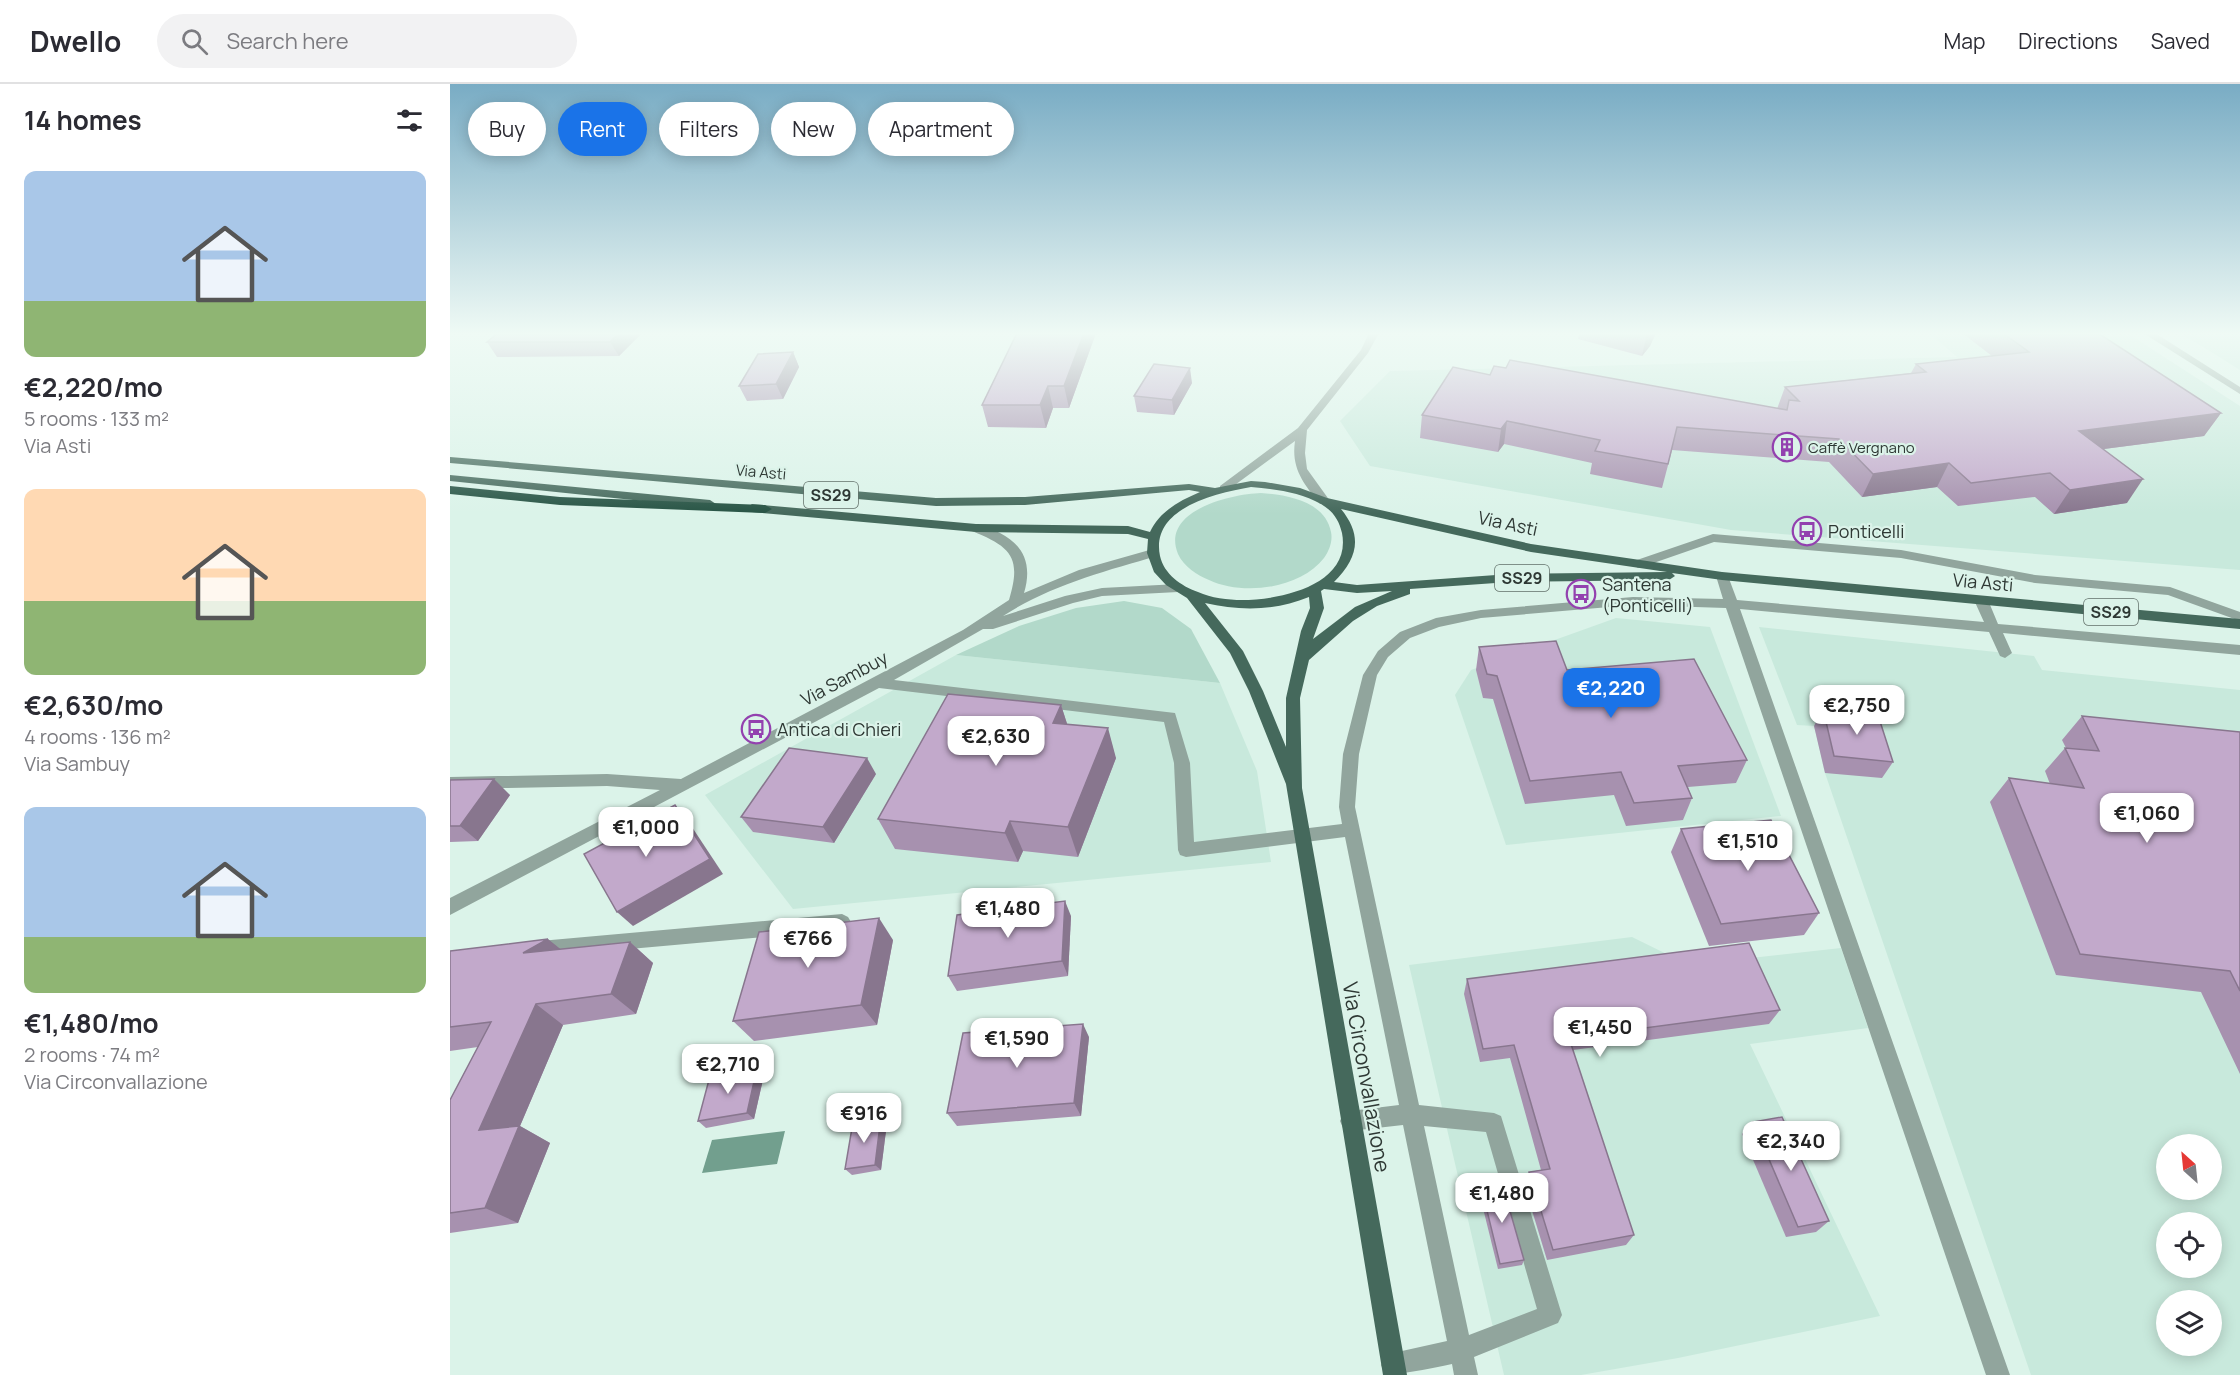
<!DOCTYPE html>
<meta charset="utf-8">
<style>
:root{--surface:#fff;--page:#f2f2f3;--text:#2b2b33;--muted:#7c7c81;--line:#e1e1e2;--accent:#1a73e8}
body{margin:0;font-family:Manrope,sans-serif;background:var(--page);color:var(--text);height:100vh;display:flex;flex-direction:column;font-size:22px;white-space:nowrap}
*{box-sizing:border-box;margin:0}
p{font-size:20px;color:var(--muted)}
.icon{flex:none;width:33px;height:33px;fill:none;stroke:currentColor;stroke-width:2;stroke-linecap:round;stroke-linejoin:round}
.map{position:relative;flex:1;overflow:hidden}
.sheet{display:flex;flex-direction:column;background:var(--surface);width:450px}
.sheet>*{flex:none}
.top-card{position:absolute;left:18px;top:18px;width:570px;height:54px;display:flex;gap:12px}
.needle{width:39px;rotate:333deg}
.buttons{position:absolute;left:1706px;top:1050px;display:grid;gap:12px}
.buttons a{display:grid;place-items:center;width:66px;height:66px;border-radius:50%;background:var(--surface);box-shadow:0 3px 15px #0003;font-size:30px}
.price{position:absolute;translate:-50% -51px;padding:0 14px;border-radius:12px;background:#fff;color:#222;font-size:20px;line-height:39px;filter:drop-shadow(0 2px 3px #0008)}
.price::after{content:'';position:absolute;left:50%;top:36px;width:18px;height:14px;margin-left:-9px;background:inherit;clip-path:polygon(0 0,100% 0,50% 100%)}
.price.active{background:var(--accent);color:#fff}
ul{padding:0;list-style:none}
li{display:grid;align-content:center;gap:12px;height:318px;padding:0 24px}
li span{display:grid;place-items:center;height:186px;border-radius:12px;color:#555}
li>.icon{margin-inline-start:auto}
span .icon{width:108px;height:108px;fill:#fffc;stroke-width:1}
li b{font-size:26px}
h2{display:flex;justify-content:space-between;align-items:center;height:72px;padding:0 24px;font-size:26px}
.tag{padding:0 21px;border-radius:27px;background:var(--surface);box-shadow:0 3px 15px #0003;font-size:21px;line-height:54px}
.tag.active{background:var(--accent);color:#fff}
header{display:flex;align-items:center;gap:36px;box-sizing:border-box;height:84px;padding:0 30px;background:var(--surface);border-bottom:2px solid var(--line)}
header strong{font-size:28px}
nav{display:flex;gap:33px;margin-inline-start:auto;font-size:21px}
.search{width:420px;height:54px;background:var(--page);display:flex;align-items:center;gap:15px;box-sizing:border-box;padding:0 21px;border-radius:33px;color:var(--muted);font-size:22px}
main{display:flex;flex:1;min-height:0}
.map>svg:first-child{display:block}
</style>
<header>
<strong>Dwello</strong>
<div class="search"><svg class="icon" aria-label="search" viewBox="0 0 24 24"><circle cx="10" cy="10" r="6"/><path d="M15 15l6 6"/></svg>Search here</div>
<nav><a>Map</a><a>Directions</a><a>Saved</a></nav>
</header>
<main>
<section class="sheet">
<h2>14 homes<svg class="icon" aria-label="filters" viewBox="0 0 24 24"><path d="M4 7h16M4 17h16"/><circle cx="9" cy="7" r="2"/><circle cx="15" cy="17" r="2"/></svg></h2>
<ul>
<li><span style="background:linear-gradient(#a9c7e8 70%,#8fb573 0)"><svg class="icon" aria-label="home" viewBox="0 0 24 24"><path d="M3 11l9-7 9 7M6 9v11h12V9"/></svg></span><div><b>€2,220/mo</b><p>5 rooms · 133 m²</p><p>Via Asti</p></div></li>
<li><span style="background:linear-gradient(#ffd9b3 60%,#8fb573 0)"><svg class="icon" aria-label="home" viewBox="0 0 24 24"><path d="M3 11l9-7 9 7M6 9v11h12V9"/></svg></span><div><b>€2,630/mo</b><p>4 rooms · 136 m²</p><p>Via Sambuy</p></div></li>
<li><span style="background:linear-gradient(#a9c7e8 70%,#8fb573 0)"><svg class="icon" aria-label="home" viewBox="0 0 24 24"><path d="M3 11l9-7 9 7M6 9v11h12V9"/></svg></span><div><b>€1,480/mo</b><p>2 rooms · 74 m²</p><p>Via Circonvallazione</p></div></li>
</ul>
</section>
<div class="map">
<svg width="1790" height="1291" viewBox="0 0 1790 1291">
<rect width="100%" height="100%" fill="#dbf3e9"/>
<!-- built -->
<g fill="#c8e9dc" fill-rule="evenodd">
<path d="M 1479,249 L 1677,249 L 1790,322 L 1790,486 L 1281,446 L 920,382 L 890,337 L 940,287 L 1507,273 Z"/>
<path d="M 1729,249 L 1790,249 L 1790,286 L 1750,261 Z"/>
<path d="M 1166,534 L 1260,543 L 1331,732 L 1056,761 L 1005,611 L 1021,586 Z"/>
<path d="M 1309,543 L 1584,572 L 1592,586 L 1790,606 L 1790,1291 L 1581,1291 L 1375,689 L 1364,642 L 1347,641 ZM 1716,1060 L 1761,1060 L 1761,1106 L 1716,1106 ZM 1716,1138 L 1761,1138 L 1761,1184 L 1716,1184 ZM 1716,1216 L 1761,1216 L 1761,1262 L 1716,1262 Z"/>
<path d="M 506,571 L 770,599 L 807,687 L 821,778 L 343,825 L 255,711 Z"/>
<path d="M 1182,853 L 1239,881 L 1391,864 L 1418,944 L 1300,960 L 1430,1232 L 1228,1274 L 1131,1291 L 1054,1291 L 959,881 Z"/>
</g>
<!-- green -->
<g fill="#b2d9ca">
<path d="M 811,409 C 837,411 875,417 881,448 C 883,457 879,467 874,474 C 850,505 793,512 759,496 C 747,491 734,483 728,470 C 710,426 782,410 811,409 Z"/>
<path d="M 674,517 L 712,524 L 741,545 L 770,599 L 506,571 L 569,542 L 626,524 Z"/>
</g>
<!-- water -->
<path fill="#729f8e" d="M 335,1047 L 327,1080 L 252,1089 L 262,1056 Z"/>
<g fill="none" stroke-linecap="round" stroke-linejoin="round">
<!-- minor -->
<g fill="#91a59d" fill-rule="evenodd">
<path d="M 919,249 L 929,249 L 918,269 L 857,346 L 855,369 L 857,385 L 880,417 L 878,420 L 870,420 C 853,399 841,384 845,357 L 778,406 L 770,406 L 770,402 L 848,344 L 911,266 Z"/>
<path d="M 1693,249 L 1705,249 L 1790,303 L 1790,310 Z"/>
<path d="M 526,440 C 563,450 586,469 574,509 L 629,486 L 703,465 L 709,469 L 707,472 C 655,487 599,502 553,532 L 615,512 L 652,504 L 728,500 L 735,504 L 728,508 L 652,512 L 623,519 L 543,545 L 533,545 L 444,596 L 725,629 L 740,679 L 744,758 L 892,740 L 889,723 L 893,670 L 913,591 L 928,567 L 950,548 L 986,534 L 1031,526 L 1183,513 L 1273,515 L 1266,492 L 1272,488 L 1278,492 L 1287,516 L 1534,538 L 1524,516 L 1531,512 L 1538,516 L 1548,540 L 1790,561 L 1790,571 L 1553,549 L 1562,569 L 1555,574 L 1550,572 L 1539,548 L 1290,525 L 1560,1291 L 1536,1291 L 1276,524 L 1183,521 L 1031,534 L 989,543 L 960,554 L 938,573 L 927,591 L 909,670 L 905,723 L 969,1021 L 1044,1029 L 1051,1032 L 1112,1231 L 1108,1239 L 1024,1273 L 1028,1291 L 1004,1291 L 1002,1280 C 982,1284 954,1291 935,1289 L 931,1281 L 935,1273 L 943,1269 L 997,1257 L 953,1041 L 900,1047 L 893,1044 L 890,1037 L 893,1030 L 900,1027 L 949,1021 L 895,753 L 736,773 L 730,771 L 728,766 L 724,679 L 714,638 L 429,604 L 0,831 L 0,814 L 210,706 L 157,702 L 0,705 L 0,693 L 157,690 L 231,695 L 513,546 L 559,516 C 572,473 561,463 522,447 L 522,441 ZM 974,1042 L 1036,1048 L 1087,1225 L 1019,1251 Z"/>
<path d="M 1263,450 L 1451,466 L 1585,491 L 1720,503 L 1790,528 L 1790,537 L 1718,511 L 1585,499 L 1451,474 L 1264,458 L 1192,483 L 1188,484 L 1182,480 L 1184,477 Z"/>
<path d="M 392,830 L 398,833 L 401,838 L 398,843 L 392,846 L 90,873 L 84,871 L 81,865 L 84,859 L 90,857 Z"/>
</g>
<!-- major -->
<g fill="#45695c" fill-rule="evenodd">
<path d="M 0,373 L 486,414 L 575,413 L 739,400 L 765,404 L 801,397 L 815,398 L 850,404 L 877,414 L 1081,460 L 1272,488 L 1790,535 L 1790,545 L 1272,496 L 1222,489 L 1225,492 L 1219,496 L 1060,498 L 960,505 L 960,510 L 927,522 L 903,537 L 859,576 L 850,614 L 852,704 L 957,1291 L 933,1291 L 836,700 L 799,607 L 780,569 L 737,514 L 716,501 L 704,488 L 697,469 L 698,455 L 678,450 L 526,448 L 302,428 L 296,424 L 302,420 L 526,440 L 678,442 L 700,448 C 710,427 729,417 750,408 L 739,406 L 575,421 L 486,422 L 0,379 ZM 801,403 C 825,405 850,408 871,420 C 883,427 889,436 892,449 C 902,501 830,516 792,516 C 778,516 761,514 748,508 C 731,502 714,490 710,472 C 700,424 766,409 801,403 ZM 891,425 L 1081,468 L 1217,488 L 1060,490 L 907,501 L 884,498 C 908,474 913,452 891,425 ZM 874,505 L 907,509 L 942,507 L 905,523 L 863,555 L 874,524 L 871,507 ZM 859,513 L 860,524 L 851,547 L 836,614 L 836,663 L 813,607 L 793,567 L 755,519 C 790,527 825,527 859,513 Z"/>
<path d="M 0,391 L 260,416 L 266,420 L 260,424 L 0,397 Z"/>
</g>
<!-- highway -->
<path fill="#285445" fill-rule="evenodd" d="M 0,402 L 110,413 L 315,421 L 322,425 L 315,429 L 110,421 L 0,410 Z"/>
</g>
<!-- wall -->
<g fill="#a791af">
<path d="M 192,249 L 169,272 L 47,273 L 37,258 Z"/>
<path d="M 567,249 L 646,249 L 619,324 L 603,324 L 596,344 L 538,343 L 532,321 Z"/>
<path d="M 1129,249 L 1206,249 L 1200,262 L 1192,272 L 1128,255 Z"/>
<path d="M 1512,249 L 1648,249 L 1771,329 L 1754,352 L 1654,365 L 1677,419 L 1604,430 L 1585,413 L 1508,422 L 1487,403 L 1412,413 L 1379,378 L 1222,366 L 1212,404 L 1140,390 L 1142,379 L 1054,360 L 1048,368 L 970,354 L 972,331 L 1040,291 L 1327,325 L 1335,303 L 1461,289 L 1466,280 L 1542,272 Z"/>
<path d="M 343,268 L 349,283 L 333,315 L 297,317 L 289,302 Z"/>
<path d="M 742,299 L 724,331 L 687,328 L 684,312 Z"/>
<path d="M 1029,563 L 1117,586 L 1297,676 L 1286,699 L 1238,703 L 1242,714 L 1233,736 L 1176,742 L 1164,711 L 1075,720 L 1043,615 L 1033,614 L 1026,586 Z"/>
<path d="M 611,621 L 617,640 L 666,674 L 628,773 L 573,767 L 568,778 L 445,765 L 428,735 Z"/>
<path d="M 1373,625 L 1443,678 L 1432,694 L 1375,689 L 1364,642 Z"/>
<path d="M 1632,632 L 1790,648 L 1790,990 L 1751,908 L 1606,891 L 1540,718 L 1559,694 L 1600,700 L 1595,687 L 1615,664 L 1616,664 L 1612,656 Z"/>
<path d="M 426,690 L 384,759 L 303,748 L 291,733 Z"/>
<path d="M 0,696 L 60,711 L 28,757 L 0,758 Z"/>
<path d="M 1231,745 L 1369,829 L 1354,851 L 1259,862 L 1221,768 Z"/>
<path d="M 621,832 L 618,892 L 507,907 L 498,892 Z"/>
<path d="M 443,856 L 427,941 L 304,957 L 283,937 Z"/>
<path d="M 180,858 L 203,879 L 186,930 L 113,941 L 70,1042 L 100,1059 L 68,1139 L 0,1149 L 0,1016 L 28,963 L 0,967 L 0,867 L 110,865 Z"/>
<path d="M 1017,895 L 1330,926 L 1319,940 L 1123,966 L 1184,1151 L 1176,1161 L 1097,1176 L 1074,1100 L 1079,1088 L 1091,1086 L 1060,974 L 1030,978 L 1014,910 Z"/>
<path d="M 639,953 L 631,1032 L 507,1042 L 497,1029 Z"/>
<path d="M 307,984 L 314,991 L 304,1035 L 256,1044 L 248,1037 Z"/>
<path d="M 1303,1038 L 1379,1137 L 1366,1148 L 1336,1153 L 1292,1050 Z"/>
<path d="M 437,1039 L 431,1086 L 402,1091 L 395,1085 Z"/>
<path d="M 1031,1102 L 1074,1176 L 1072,1181 L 1048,1185 L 1029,1108 Z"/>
</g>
<!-- shaded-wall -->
<g fill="#88768e">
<path d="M 169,249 L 192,249 L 169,272 L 160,258 Z"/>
<path d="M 634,249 L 646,249 L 619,324 L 614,302 Z"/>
<path d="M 1197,249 L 1206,249 L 1200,262 L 1192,272 Z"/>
<path d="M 343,268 L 349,283 L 333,315 L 326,300 Z"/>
<path d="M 740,284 L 742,299 L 724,331 L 722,316 Z"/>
<path d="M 598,302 L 603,324 L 596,344 L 590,321 Z"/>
<path d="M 1771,329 L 1754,352 L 1615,370 L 1629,347 Z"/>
<path d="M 1057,337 L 1054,360 L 1048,368 L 1051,345 Z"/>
<path d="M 1499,379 L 1487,403 L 1412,413 L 1423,390 Z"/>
<path d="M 1693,395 L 1677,419 L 1604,430 L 1620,406 Z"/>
<path d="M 611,621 L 621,652 L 603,639 Z"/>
<path d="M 658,644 L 666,674 L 628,773 L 618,743 Z"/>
<path d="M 417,674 L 426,690 L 384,759 L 373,743 Z"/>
<path d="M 44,695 L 60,711 L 28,757 L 10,742 Z"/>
<path d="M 225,721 L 238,737 L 273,790 L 183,842 L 167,828 Z"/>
<path d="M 560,737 L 573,767 L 568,778 L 555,749 Z"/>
<path d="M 615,817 L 621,832 L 618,892 L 612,877 Z"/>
<path d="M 429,834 L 443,856 L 427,941 L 411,921 Z"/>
<path d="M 98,855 L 124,876 L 73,869 Z"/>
<path d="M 180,858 L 203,879 L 186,930 L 161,910 Z"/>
<path d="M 86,920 L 113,941 L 70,1042 L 100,1059 L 68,1139 L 35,1124 L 29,1046 Z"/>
<path d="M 633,940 L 639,953 L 631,1032 L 624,1019 Z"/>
<path d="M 307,984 L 314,991 L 304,1035 L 297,1029 Z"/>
<path d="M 431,1033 L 437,1039 L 431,1086 L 425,1081 Z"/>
</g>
<!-- building -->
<g fill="#c2a9cb" stroke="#88768e" stroke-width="1.5">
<path d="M 48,249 L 169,249 L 160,258 L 37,258 Z"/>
<path d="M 567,249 L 634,249 L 614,302 L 598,302 L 590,321 L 532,321 Z"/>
<path d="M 1553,249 L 1648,249 L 1771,329 L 1629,347 L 1693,395 L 1620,406 L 1600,389 L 1521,399 L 1499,379 L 1423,390 L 1389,355 L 1227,343 L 1218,380 L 1145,367 L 1150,356 L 1057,337 L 1051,345 L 972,331 L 1003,283 L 1040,291 L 1044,282 L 1056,284 L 1060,276 L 1337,326 L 1339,316 L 1349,317 L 1335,303 L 1476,288 L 1466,280 L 1579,268 Z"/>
<path d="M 343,268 L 326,300 L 289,302 L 308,270 Z"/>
<path d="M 704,280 L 740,284 L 722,316 L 684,312 Z"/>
<path d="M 1106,557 L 1117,586 L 1244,575 L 1297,676 L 1228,682 L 1242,714 L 1184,719 L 1171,688 L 1080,697 L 1047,592 L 1037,590 L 1029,563 Z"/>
<path d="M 498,610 L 611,621 L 603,639 L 658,644 L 618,743 L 560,737 L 555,749 L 428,735 Z"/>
<path d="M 1373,625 L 1428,631 L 1443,678 L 1384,672 Z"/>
<path d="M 1632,632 L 1790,648 L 1790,907 L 1780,887 L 1630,870 L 1559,694 L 1634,704 L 1615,664 L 1649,667 Z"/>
<path d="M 339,664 L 417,674 L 373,743 L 291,733 Z"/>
<path d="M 44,695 L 10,742 L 0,742 L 0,696 Z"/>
<path d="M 225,721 L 260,775 L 167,828 L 134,770 Z"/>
<path d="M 1321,736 L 1369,829 L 1271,840 L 1231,745 Z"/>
<path d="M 615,817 L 612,877 L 498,892 L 507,831 Z"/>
<path d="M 429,834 L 411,921 L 283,937 L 309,848 Z"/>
<path d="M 98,855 L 73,869 L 180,858 L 161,910 L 86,920 L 29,1046 L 69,1042 L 35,1124 L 0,1129 L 0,1016 L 41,938 L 0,943 L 0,867 Z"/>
<path d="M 1299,859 L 1330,926 L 1119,954 L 1184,1151 L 1103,1166 L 1079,1088 L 1100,1085 L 1064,961 L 1033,965 L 1017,895 Z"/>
<path d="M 633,940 L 624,1019 L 497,1029 L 513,949 Z"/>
<path d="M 307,984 L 297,1029 L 248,1037 L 260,992 Z"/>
<path d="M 431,1033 L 425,1081 L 395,1085 L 403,1038 Z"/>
<path d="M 1332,1033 L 1379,1137 L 1348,1143 L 1303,1038 Z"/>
<path d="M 1052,1099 L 1074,1176 L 1050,1180 L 1031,1102 Z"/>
</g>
<!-- sky -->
<linearGradient id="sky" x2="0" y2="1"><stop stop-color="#79acc4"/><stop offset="0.58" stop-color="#effaf5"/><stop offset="1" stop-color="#effaf5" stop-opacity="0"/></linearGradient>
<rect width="1790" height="430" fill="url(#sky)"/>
<!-- icons -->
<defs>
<g id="building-ring" transform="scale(1.5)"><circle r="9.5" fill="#dbf3e9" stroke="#9341af" stroke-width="1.5"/><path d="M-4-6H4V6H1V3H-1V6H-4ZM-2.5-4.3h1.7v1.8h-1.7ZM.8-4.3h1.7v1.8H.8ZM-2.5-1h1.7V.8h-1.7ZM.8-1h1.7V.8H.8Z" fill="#9341af"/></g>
<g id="bus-ring" transform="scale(1.5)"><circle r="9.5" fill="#dbf3e9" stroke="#9341af" stroke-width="1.5"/><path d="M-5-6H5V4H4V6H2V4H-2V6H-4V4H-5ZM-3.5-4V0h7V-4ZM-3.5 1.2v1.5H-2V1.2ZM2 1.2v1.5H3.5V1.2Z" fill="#9341af"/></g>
</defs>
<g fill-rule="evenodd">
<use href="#building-ring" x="1337" y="363"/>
<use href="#bus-ring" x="1357" y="447"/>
<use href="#bus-ring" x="1131" y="510"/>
<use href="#bus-ring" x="306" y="645"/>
</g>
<g text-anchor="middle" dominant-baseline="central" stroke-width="4.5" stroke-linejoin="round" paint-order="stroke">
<!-- far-poi labels -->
<g font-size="15" fill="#2e3834" stroke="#dbf3e9" text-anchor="start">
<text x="1358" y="363">Caffè Vergnano</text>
</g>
<!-- far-street labels -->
<g font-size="15" fill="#2e3834" stroke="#dbf3e9">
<text transform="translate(311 388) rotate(5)">Via Asti</text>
</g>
<!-- shield labels -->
<g fill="#dbf3e9" stroke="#62706a" stroke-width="1.5">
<rect x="354" y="398" width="54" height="26" rx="4.5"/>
<rect x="1045" y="481" width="54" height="26" rx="4.5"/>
<rect x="1634" y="515" width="54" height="26" rx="4.5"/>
</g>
<g font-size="16" font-weight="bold" fill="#2e3834">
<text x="381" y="411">SS29</text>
<text x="1072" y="494">SS29</text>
<text x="1661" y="528">SS29</text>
</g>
<!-- street labels -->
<g font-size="18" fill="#2e3834" stroke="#dbf3e9">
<text transform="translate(1058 439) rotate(12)">Via Asti</text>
<text transform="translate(1533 498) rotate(5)">Via Asti</text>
<text transform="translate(394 594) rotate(-28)">Via Sambuy</text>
</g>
<!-- poi labels -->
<g font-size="18" fill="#2e3834" stroke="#dbf3e9" text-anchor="start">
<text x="1378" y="447">Ponticelli</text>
<text x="1152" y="500">Santena<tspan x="1152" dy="21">(Ponticelli)</tspan></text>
<text x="327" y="645">Antica di Chieri</text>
</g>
<!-- near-street labels -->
<g font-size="21" fill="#2e3834" stroke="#dbf3e9">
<text transform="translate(917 993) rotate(80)">Via Circonvallazione</text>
</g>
</g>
</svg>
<div class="buttons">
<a><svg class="needle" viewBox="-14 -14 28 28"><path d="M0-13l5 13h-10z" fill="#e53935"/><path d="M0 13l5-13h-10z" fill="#7c7c81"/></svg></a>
<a><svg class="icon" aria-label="locate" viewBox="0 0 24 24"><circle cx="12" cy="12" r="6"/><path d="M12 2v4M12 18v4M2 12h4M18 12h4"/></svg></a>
<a><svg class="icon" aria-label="layers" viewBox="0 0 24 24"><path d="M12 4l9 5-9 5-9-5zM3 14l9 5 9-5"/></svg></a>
</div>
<b class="price active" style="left:1161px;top:635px">€2,220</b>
<b class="price" style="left:1407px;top:652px">€2,750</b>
<b class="price" style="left:546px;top:683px">€2,630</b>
<b class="price" style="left:1697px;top:760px">€1,060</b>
<b class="price" style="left:196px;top:774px">€1,000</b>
<b class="price" style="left:1298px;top:788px">€1,510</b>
<b class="price" style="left:558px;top:855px">€1,480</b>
<b class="price" style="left:358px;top:885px">€766</b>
<b class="price" style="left:1150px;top:974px">€1,450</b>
<b class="price" style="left:567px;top:985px">€1,590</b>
<b class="price" style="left:278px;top:1011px">€2,710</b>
<b class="price" style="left:414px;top:1060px">€916</b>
<b class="price" style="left:1341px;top:1088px">€2,340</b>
<b class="price" style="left:1052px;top:1140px">€1,480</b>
<div class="top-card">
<a class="tag">Buy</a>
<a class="tag active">Rent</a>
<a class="tag">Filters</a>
<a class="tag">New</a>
<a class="tag">Apartment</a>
</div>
</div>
</main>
